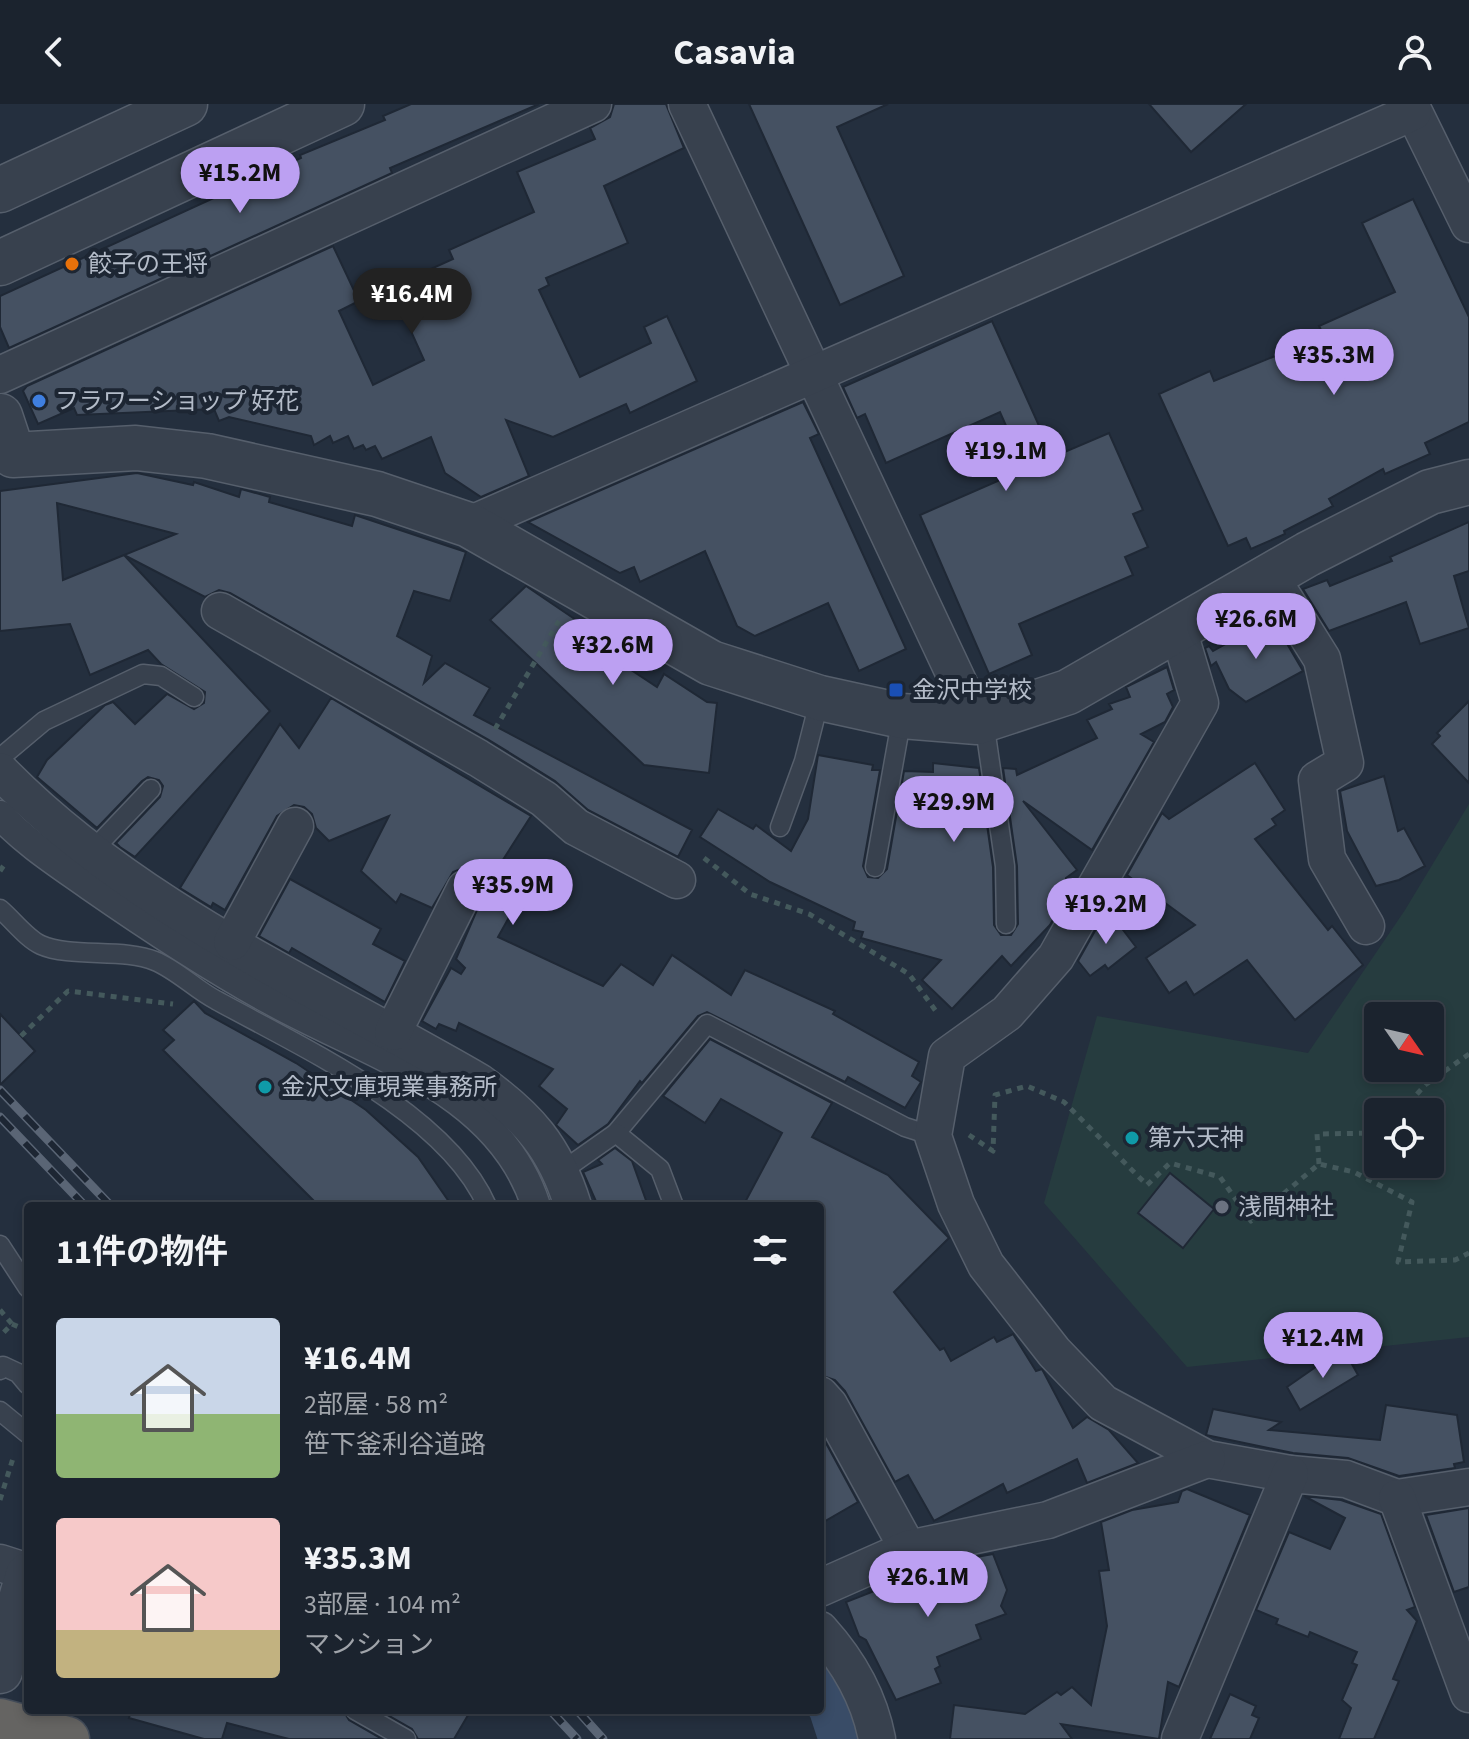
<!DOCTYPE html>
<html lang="ja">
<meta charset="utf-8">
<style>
:root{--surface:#1b232e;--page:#282f3a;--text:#f1f3f6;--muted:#a0a4aa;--line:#39404a;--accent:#bca0f2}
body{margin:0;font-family:"Source Sans 3","Noto Sans JP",sans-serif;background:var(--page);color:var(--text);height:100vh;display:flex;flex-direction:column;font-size:30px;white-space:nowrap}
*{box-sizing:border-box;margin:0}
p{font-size:26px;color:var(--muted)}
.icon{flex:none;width:44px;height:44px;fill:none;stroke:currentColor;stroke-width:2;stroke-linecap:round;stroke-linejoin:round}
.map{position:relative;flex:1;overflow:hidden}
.side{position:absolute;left:24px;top:1098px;width:800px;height:512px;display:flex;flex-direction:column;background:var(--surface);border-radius:8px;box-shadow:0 4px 12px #0003,0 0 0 2px var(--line)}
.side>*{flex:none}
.needle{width:52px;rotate:124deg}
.fabs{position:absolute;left:1364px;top:898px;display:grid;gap:16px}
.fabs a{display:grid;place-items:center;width:80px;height:80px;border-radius:8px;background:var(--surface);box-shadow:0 4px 12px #0003,0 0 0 2px var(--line);font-size:40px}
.price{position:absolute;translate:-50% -68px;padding:0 18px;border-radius:28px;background:var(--accent);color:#111;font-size:26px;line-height:52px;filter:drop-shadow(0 2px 4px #0008)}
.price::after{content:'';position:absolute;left:50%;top:48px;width:24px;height:18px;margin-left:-12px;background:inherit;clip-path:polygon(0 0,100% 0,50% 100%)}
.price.on{background:#222;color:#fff}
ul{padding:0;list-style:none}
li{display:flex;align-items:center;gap:24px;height:200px;padding:0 32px}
li span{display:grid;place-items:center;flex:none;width:224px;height:160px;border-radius:8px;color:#555}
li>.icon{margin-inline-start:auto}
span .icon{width:96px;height:96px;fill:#fffc;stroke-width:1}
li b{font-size:34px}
h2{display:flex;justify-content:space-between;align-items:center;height:96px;padding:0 32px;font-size:34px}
header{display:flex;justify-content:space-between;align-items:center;height:104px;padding:0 32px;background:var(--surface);font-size:36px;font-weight:700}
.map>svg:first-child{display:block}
</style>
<header><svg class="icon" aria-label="back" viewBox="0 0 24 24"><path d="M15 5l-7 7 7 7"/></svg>Casavia<svg class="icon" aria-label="person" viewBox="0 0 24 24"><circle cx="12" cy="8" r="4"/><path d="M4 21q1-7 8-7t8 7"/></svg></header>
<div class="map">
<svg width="1469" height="1635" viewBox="0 0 1469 1635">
<rect width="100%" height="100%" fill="#242f3e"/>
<!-- green -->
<path fill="#263c3f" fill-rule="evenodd" d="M 1469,700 L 1469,1233 L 1187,1263 L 1044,1099 L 1097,912 L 1308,949 L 1405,806 ZM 1378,912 L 1430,912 L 1430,964 L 1378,964 ZM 1378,1008 L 1430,1008 L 1430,1060 L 1378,1060 Z"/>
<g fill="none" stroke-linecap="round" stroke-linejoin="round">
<!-- river -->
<path stroke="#394c67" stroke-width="60" d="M 820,1572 L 838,1601 L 849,1635"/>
</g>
<!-- building -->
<g fill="#455162" stroke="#1f2835" stroke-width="2">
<path d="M 411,0 L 539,0 L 390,64 L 392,69 L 9,244 L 0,223 L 0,192 L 301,54 L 300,51 L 385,16 L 383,12 Z"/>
<path d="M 614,0 L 666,0 L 684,44 L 604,82 L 628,139 L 546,174 L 549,181 L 539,186 L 580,273 L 651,239 L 644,223 L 667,212 L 697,277 L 630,309 L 626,300 L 553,333 L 506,316 L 529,372 L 481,393 L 445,369 L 431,333 L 382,355 L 375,342 L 366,346 L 363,341 L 354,345 L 348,332 L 333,339 L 330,332 L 314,341 L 311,332 L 229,313 L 219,317 L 214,305 L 77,311 L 74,304 L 38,320 L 23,287 L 27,282 L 333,142 L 359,197 L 339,207 L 373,281 L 424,256 L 391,183 L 453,155 L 449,146 L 534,108 L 517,68 L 595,35 L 590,24 L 610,13 Z"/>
<path d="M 749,0 L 888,0 L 837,23 L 904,172 L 840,201 Z"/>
<path d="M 1149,0 L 1246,0 L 1191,48 Z"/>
<path d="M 1413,95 L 1469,213 L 1469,318 L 1425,339 L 1430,350 L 1385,370 L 1383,365 L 1329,395 L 1333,402 L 1284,427 L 1285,430 L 1251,445 L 1246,434 L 1228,442 L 1159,290 L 1210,267 L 1214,277 L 1324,232 L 1319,222 L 1395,188 L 1362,119 Z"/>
<path d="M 992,217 L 1053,353 L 1109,329 L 1143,406 L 1133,410 L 1148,443 L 1125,453 L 1133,471 L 1019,520 L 1032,551 L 989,570 L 920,411 L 1025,365 L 1000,308 L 886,359 L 865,310 L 857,314 L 843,283 Z"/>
<path d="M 803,298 L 819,330 L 810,334 L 906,545 L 859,567 L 828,499 L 755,532 L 737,522 L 705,447 L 640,478 L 634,463 L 620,469 L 528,418 Z"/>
<path d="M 137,369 L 193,381 L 194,378 L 239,393 L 241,385 L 252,388 L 270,393 L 269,398 L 352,422 L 355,411 L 466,448 L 450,497 L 414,487 L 397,532 L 432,552 L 424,579 L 445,559 L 490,584 L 474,611 L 692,726 L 678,753 L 588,706 L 555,677 L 489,636 L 230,489 L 219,486 L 205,493 L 124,451 L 176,430 L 57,399 L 63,476 L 124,451 L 270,607 L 135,753 L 120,743 L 116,739 L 160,693 L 163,682 L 159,676 L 148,673 L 142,677 L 97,724 L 37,673 L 47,656 L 105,601 L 113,598 L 135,620 L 167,590 L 194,605 L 204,599 L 205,588 L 161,560 L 148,546 L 90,571 L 70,520 L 0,527 L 0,387 Z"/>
<path d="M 1469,418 L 1469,467 L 1454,472 L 1469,524 L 1420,540 L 1406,498 L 1329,527 L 1303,485 L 1327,476 L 1330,482 L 1392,457 L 1390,453 Z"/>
<path d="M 526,482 L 607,537 L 601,546 L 657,583 L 664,570 L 707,598 L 717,599 L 709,669 L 644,661 L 490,516 Z"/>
<path d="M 1272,514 L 1303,567 L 1246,598 L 1229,585 L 1216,558 L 1211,562 L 1205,544 L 1209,542 L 1213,547 Z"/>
<path d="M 1167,563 L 1174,586 L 1167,590 L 1173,603 L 1165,618 L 1141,630 L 1154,638 L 1092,746 L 1023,697 L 1077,766 L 1066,774 L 1065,795 L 1050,821 L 1011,862 L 1002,852 L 952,905 L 922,876 L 941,856 L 861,834 L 863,828 L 853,826 L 855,818 L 770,778 L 700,733 L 718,705 L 753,725 L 756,721 L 791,747 L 808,715 L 818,651 L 873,661 L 872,666 L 880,666 L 863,762 L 868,773 L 878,774 L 887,765 L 904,667 L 933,668 L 933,659 L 979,664 L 993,763 L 994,821 L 1001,831 L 1011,831 L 1018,820 L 1017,762 L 1003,664 L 1016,665 L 1017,671 L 1097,634 L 1087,616 L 1112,605 L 1109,600 L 1130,593 L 1126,583 Z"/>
<path d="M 331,594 L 531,712 L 492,773 L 522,790 L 498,833 L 603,882 L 621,860 L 653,881 L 672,851 L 731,891 L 745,866 L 835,907 L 833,910 L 919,958 L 912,972 L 921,978 L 905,1004 L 848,973 L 845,978 L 707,908 L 698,912 L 642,979 L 640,977 L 608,1020 L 578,1041 L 556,1021 L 567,1005 L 539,982 L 553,965 L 459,919 L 456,927 L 439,920 L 436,925 L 422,917 L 451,864 L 461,870 L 465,864 L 456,855 L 486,785 L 483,774 L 475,767 L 463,764 L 453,768 L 432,804 L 401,790 L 396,799 L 361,767 L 389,712 L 329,737 L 316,724 L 312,710 L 304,703 L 294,701 L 277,712 L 225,806 L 213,799 L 211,803 L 180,784 L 280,620 L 299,644 Z"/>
<path d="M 1469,597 L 1469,679 L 1432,640 L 1440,632 L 1437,629 Z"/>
<path d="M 1255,659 L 1285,706 L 1272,715 L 1276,721 L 1255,735 L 1328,826 L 1332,822 L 1363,861 L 1295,916 L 1247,856 L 1194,891 L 1186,878 L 1169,889 L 1146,854 L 1195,821 L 1127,771 L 1162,709 L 1169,715 Z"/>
<path d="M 1384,672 L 1398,727 L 1404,724 L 1425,762 L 1399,776 L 1376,782 L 1347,727 L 1340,687 Z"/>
<path d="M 290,775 L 381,825 L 373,840 L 405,857 L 385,898 L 292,844 L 289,849 L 259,832 Z"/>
<path d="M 1111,810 L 1136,843 L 1108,865 L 1105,861 L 1090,872 L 1078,857 L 1100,818 Z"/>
<path d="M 194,897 L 205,909 L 296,959 L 366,1006 L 418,1053 L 452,1102 L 319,1102 L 163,946 L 174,936 L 163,926 Z"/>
<path d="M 0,910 L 35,947 L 0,981 Z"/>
<path d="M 710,935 L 832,999 L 812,1033 L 888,1071 L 949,1134 L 894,1188 L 940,1246 L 944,1244 L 951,1257 L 994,1233 L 997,1238 L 1013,1230 L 1036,1267 L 1042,1265 L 1073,1324 L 1087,1313 L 1109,1326 L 1138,1359 L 1087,1379 L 1077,1355 L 1007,1389 L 1003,1380 L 934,1417 L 908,1371 L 895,1378 L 845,1287 L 835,1276 L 820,1271 L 820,1102 L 743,1102 L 782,1029 L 721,995 L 705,1019 L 663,992 Z"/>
<path d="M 615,1044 L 632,1057 L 648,1102 L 598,1102 L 583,1068 L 602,1060 L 598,1056 Z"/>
<path d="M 1170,1069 L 1214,1105 L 1183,1144 L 1138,1109 Z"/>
<path d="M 1343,1244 L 1358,1271 L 1300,1306 L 1287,1283 Z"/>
<path d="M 1386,1301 L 1457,1311 L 1464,1358 L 1454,1360 L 1455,1364 L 1399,1372 L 1348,1354 L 1293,1349 L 1206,1331 L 1213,1305 L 1281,1318 L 1269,1326 L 1380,1336 Z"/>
<path d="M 820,1328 L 858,1398 L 820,1420 Z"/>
<path d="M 1187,1385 L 1250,1411 L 1179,1583 L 1168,1578 L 1159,1635 L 1061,1620 L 1072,1635 L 950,1635 L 954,1601 L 1025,1610 L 1057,1588 L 1061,1591 L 1072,1583 L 1091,1601 L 1107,1522 L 1099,1467 L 1109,1466 L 1101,1418 L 1132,1406 L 1178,1398 L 1182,1387 Z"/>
<path d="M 1304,1392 L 1341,1396 L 1381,1410 L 1415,1503 L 1407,1506 L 1417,1517 L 1393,1575 L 1399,1577 L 1374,1635 L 1339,1635 L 1351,1604 L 1342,1596 L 1357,1561 L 1352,1559 L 1357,1548 L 1310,1528 L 1308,1533 L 1276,1520 L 1278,1515 L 1256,1506 L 1289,1428 L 1330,1445 L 1345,1414 Z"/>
<path d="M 1469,1404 L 1469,1483 L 1454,1488 L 1426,1411 Z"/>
<path d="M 993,1450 L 1007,1486 L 1001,1502 L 1006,1510 L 976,1521 L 981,1535 L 937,1553 L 940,1562 L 935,1565 L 941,1579 L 896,1596 L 866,1536 L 859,1532 L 846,1498 L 948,1458 Z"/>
<path d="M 1230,1590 L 1256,1602 L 1252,1611 L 1259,1614 L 1250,1635 L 1210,1635 Z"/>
<path d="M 131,1606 L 343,1606 L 349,1616 L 382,1635 L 289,1635 L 227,1619 L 222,1635 L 204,1635 L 129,1614 Z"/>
<path d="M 379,1606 L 471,1606 L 454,1635 L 418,1635 L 412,1625 Z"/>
</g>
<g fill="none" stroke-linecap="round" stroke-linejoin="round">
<!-- service casing -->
<g stroke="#565f6c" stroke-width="21">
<g id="service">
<path d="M 984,617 L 1005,762 L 1006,820"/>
<path d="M 0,654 L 44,617 L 143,570 L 161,572 L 194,593"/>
<path d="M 780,723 L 804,657 L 820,594"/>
<path d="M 92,747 L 151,685"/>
<path d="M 875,763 L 902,612"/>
<path d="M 0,805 C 12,815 27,835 41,841 C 70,854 125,844 155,857 C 177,866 195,885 216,896 C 301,943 447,1009 487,1102"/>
<path d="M 616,1029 L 707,920 L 905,1023 L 933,1032"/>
<path d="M 562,1067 L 616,1029 L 660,1065 L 674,1102"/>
<path d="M 0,1141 L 28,1184"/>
<path d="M 0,1266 L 3,1262 L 18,1269 L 28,1281"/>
<path d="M 0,1307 L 28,1330"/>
<path d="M 355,1606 L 406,1635"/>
</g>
</g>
<!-- pedestrian casing -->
<g stroke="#565f6c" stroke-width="31">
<path id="pedestrian" d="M 0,711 C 26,739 59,760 90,782 C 149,823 208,862 270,896 C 368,951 499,985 536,1102"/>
</g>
<!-- minor casing -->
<g stroke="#565f6c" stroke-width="39">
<g id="minor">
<path d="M 687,0 L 977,618"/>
<path d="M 1410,0 L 1469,120"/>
<path d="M 0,271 L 593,0"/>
<path d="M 469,421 L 1413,8"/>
<path d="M 1270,472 L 1322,555 L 1345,659 L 1317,676 L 1327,755 L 1366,822"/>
<path d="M 220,507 L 478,654 L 544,695 L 576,723 L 677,776"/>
<path d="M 1178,525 L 1200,599 L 1056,853 L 1007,909 L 947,952 L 933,1032 L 956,1100 L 986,1161 L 1054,1248 L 1103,1299 L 1207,1355 L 1290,1370 L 1346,1375 L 1397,1394 L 1469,1383"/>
<path d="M 0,667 C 133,804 316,883 479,978 C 528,1013 555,1043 573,1102"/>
<path d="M 232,838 L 295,722"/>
<path d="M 393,928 L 465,785"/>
<path d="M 820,1291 L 829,1301 L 908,1445"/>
<path d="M 1397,1394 L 1469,1590"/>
<path d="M 0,1459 L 28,1468"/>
<path d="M 820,1484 L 908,1445 L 1048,1416 L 1207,1355"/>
<path d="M 820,1526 C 849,1558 869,1593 877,1635"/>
<path d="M 1180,1635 L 1290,1370"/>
</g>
</g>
<!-- tertiary casing -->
<g stroke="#565f6c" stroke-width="47">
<g id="tertiary">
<path d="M 0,86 L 185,0"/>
<path d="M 0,159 L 342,0"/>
<path d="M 0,312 L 13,351 L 136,344 L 207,352 L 377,390 L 469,421 L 711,559 L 820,594 L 902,612 L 977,618 L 1068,588 L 1308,450 L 1430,388 L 1469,378"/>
<path d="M 0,1567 L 28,1471"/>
</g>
</g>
<!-- trunk casing -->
<g stroke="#434c59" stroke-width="47">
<path id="trunk" d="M 0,1617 L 67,1635"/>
</g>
<!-- path -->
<g stroke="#44595c" stroke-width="5" stroke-dasharray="6 6" stroke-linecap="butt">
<path d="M 495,625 L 559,517"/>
<path d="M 704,754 L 750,790 L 809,810 L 909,870 L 938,910"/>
<path d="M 0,767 L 6,758"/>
<path d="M 21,932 L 68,887 L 173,900"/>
<path d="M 1401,1008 L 1425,981 L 1469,950"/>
<path d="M 969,1031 L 993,1047 L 995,991 L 1027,982 L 1064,998 L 1147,1081 L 1170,1059 L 1220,1073 L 1251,1117 L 1319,1060 L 1354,1068 L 1412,1098 L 1398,1158 L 1455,1156 L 1469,1149"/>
<path d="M 1319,1060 L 1317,1030 L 1378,1029"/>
<path d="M 0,1206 L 12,1220 L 0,1232"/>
<path d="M 12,1220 L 28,1227"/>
<path d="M 0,1396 L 14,1351"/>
</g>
<!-- service -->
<use href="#service" stroke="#38414e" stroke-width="18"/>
<!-- pedestrian -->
<use href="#pedestrian" stroke="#38414e" stroke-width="28"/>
<!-- minor -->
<use href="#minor" stroke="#38414e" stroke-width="36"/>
<!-- tertiary -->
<use href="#tertiary" stroke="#38414e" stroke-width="44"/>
<!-- trunk -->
<use href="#trunk" stroke="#656462" stroke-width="44"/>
<!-- rail casing -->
<g stroke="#5a6575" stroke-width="9">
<g id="rail">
<path d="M 0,986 L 111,1102"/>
<path d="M 0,1013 L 85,1102"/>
<path d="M 550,1606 L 577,1635"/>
<path d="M 577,1606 L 603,1635"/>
</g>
</g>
<!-- rail -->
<use href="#rail" stroke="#1d2633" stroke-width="6" stroke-dasharray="18" stroke-linecap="butt"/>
</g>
<!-- markers -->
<circle fill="#e8710a" stroke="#1d2633" stroke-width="3" cx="72" cy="160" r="8"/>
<circle fill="#3f7fe0" stroke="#1d2633" stroke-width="3" cx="39" cy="297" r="8"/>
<rect fill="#1a4fb4" stroke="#1d2633" stroke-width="3" x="888" y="578" width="16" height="16" rx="4"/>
<g fill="#0f9aa8" stroke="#1d2633" stroke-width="3">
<circle cx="265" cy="983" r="8"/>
<circle cx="1132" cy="1034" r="8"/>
</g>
<circle fill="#6b7280" stroke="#1d2633" stroke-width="3" cx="1222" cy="1103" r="8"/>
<g text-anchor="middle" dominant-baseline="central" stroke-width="8" stroke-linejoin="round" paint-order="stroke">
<!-- poi labels -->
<g font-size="24" fill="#b4bcc9" stroke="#1d2633" text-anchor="start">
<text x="88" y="160">餃子の王将</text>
<text x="55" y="297">フラワーショップ 好花</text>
<text x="912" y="586">金沢中学校</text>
<text x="281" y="983">金沢文庫現業事務所</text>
<text x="1148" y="1034">第六天神</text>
<text x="1238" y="1103">浅間神社</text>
</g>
</g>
</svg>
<div class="fabs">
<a><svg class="needle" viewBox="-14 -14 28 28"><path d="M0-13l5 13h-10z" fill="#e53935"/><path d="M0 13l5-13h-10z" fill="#a0a4aa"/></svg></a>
<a><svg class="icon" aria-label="locate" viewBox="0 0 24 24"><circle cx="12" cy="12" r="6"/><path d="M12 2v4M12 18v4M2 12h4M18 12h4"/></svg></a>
</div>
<b class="price" style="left:240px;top:111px">¥15.2M</b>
<b class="price on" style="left:412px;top:232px">¥16.4M</b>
<b class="price" style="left:1334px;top:293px">¥35.3M</b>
<b class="price" style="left:1006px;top:389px">¥19.1M</b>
<b class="price" style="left:1256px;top:557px">¥26.6M</b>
<b class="price" style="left:613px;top:583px">¥32.6M</b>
<b class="price" style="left:954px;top:740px">¥29.9M</b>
<b class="price" style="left:513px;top:823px">¥35.9M</b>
<b class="price" style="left:1106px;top:842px">¥19.2M</b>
<b class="price" style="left:1323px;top:1276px">¥12.4M</b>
<b class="price" style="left:928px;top:1515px">¥26.1M</b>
<section class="side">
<h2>11件の物件<svg class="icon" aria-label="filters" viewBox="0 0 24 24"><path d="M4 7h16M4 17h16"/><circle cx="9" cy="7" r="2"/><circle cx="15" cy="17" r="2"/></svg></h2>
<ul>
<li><span style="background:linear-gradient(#c9d6e8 60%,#8fb573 0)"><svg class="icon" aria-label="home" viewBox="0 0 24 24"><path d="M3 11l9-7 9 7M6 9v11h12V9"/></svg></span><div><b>¥16.4M</b><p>2部屋 · 58 m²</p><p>笹下釜利谷道路</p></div></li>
<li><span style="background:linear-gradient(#f6c9c9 70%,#c2b280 0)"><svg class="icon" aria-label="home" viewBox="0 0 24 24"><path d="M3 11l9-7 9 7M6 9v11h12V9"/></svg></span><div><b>¥35.3M</b><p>3部屋 · 104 m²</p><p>マンション</p></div></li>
</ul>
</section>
</div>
